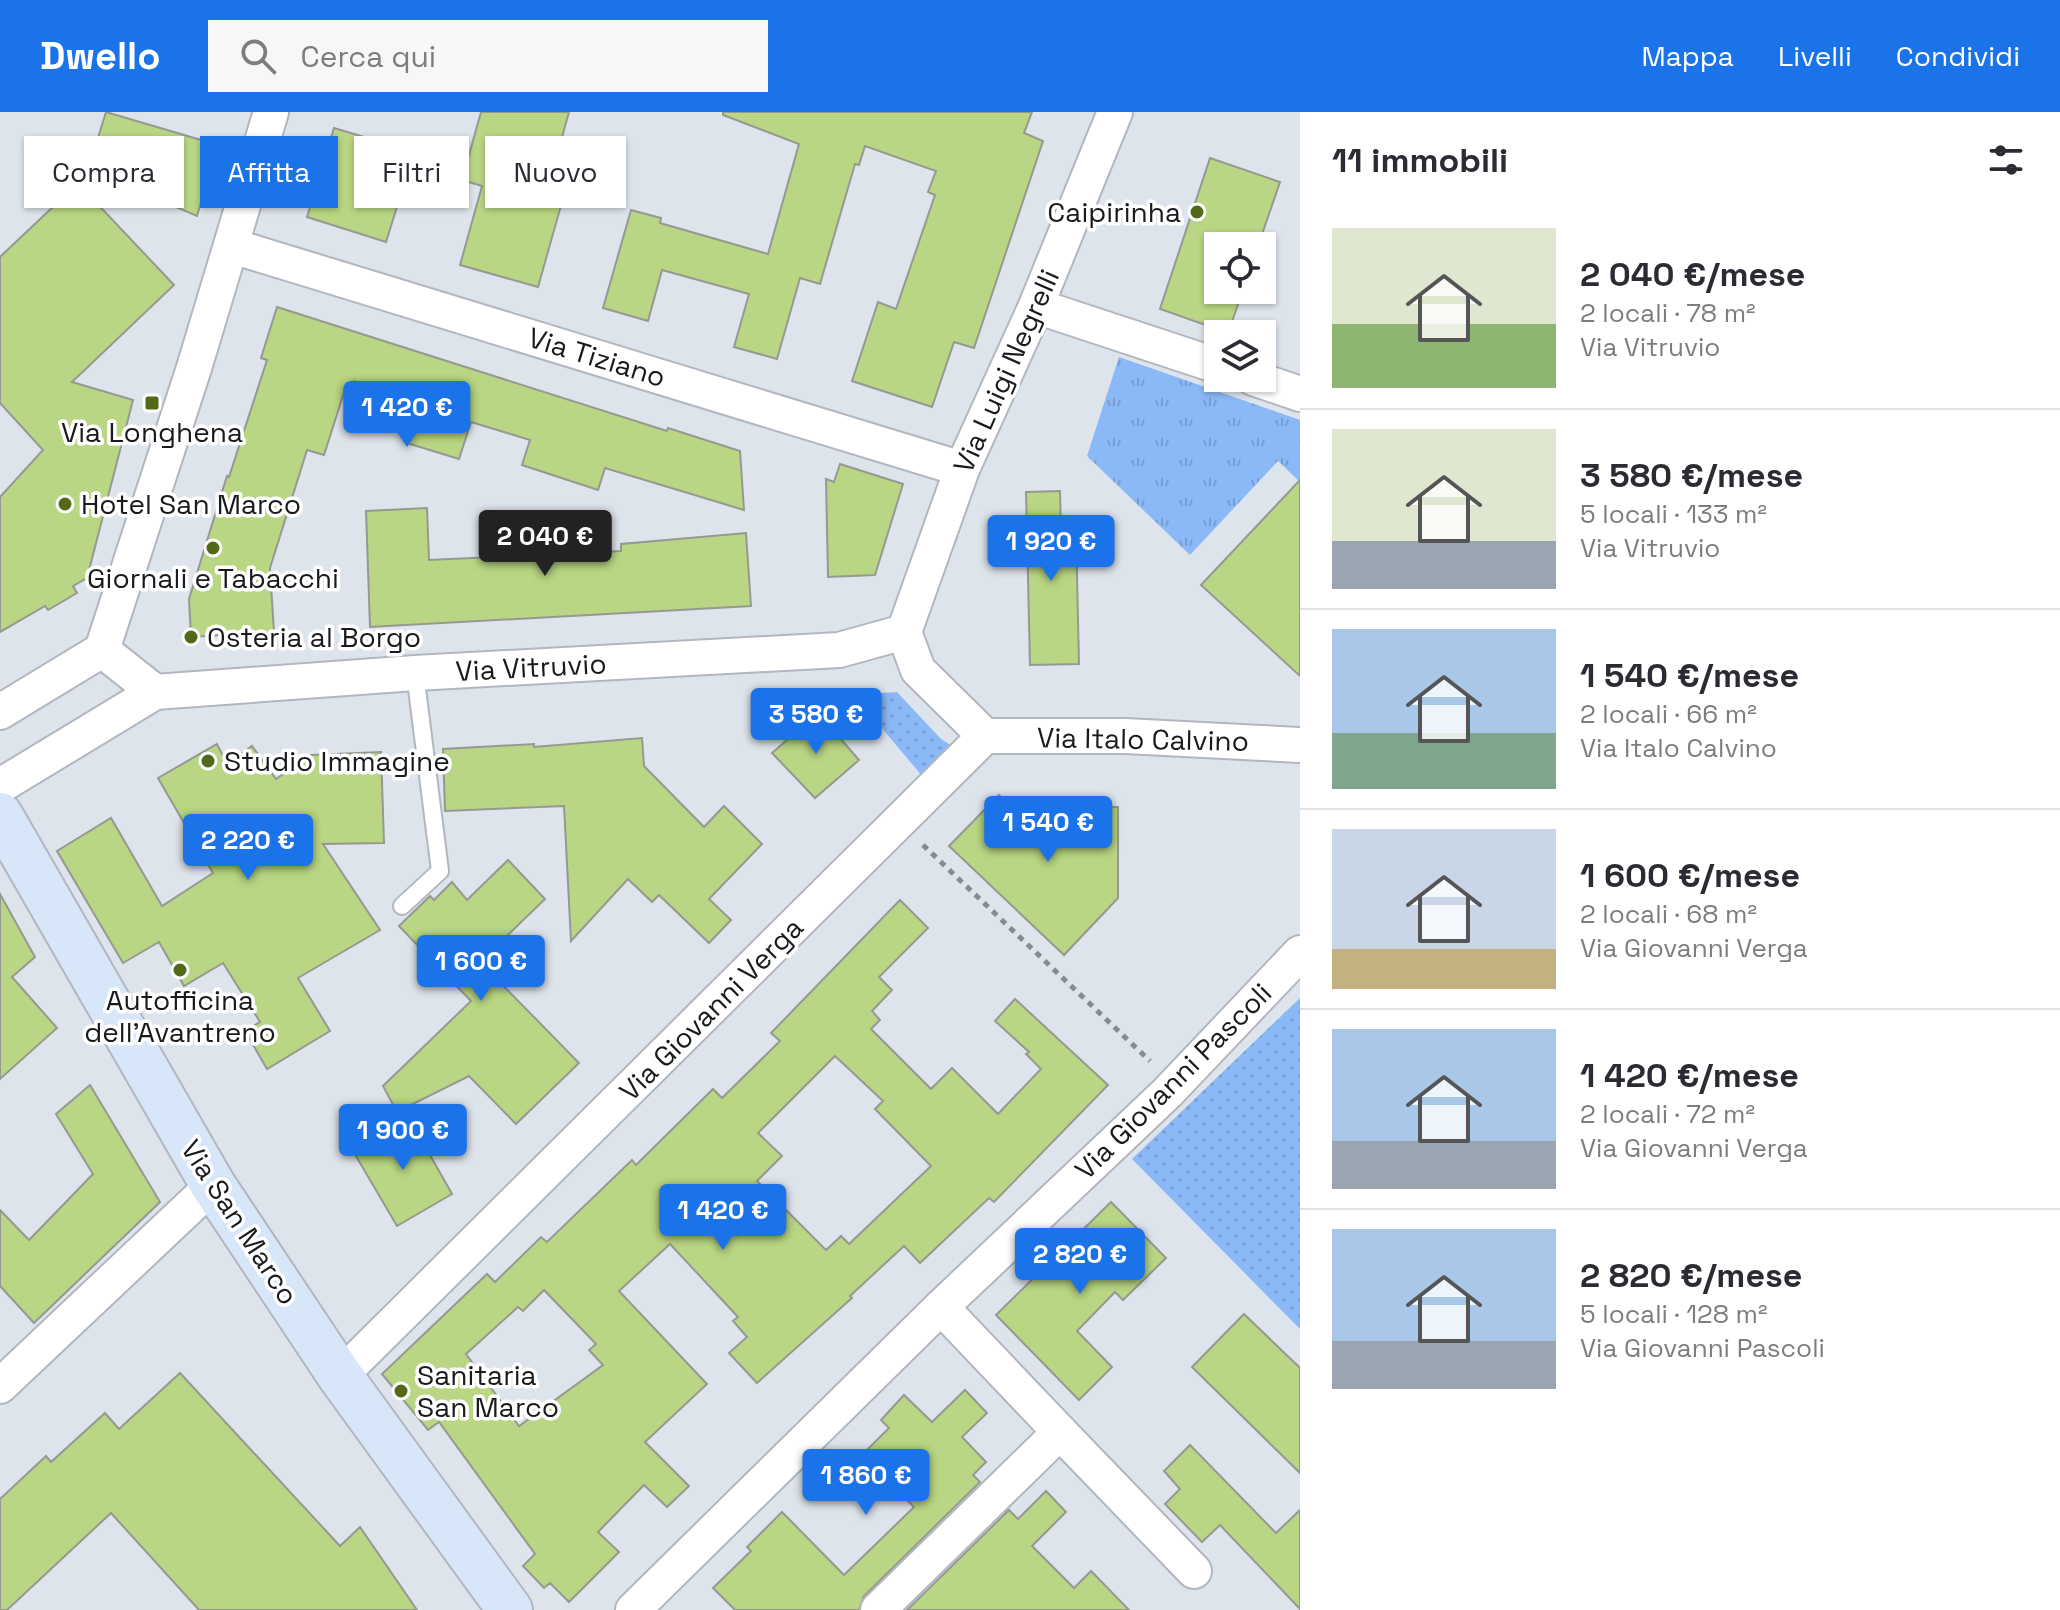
<!DOCTYPE html>
<html lang="it">
<meta charset="utf-8">
<style>
:root{--surface:#fff;--page:#f7f7f7;--text:#2b2b33;--muted:#7c7c81;--line:#e1e1e2;--accent:#1a73e8}
body{margin:0;font-family:"Space Grotesk",sans-serif;background:var(--page);color:var(--text);height:100vh;display:flex;flex-direction:column;font-size:30px;white-space:nowrap}
*{box-sizing:border-box;margin:0}
p{font-size:26px;color:var(--muted)}
.icon{flex:none;width:44px;height:44px;fill:none;stroke:currentColor;stroke-width:2;stroke-linecap:round;stroke-linejoin:round}
.map{position:relative;flex:1;overflow:hidden}
.sheet{display:flex;flex-direction:column;background:var(--surface);width:760px}
.sheet>*{flex:none}
.banner{position:absolute;left:24px;top:24px;width:760px;height:72px;display:flex;gap:16px}
.controls{position:absolute;left:1204px;top:120px;display:grid;gap:16px}
.controls a{display:grid;place-items:center;width:72px;height:72px;border-radius:0px;background:var(--surface);box-shadow:0 2px 6px #0004;font-size:40px}
.price{position:absolute;translate:-50% -68px;padding:0 18px;border-radius:8px;background:var(--accent);color:#fff;font-size:26px;line-height:52px;filter:drop-shadow(0 2px 4px #0008)}
.price::after{content:'';position:absolute;left:50%;top:48px;width:24px;height:18px;margin-left:-12px;background:inherit;clip-path:polygon(0 0,100% 0,50% 100%)}
.price.on{background:#222;color:#fff}
ul{padding:0;list-style:none}
li{display:flex;align-items:center;gap:24px;height:200px;padding:0 32px}
li+li{border-top:2px solid var(--line)}
li span{display:grid;place-items:center;flex:none;width:224px;height:160px;border-radius:0px;color:#555}
li>.icon{margin-inline-start:auto}
span .icon{width:96px;height:96px;fill:#fffc;stroke-width:1}
li b{font-size:34px}
h2{display:flex;justify-content:space-between;align-items:center;height:96px;padding:0 32px;font-size:34px}
.tag{padding:0 28px;border-radius:0px;background:var(--surface);box-shadow:0 2px 6px #0004;font-size:28px;line-height:72px}
.tag.on{background:var(--accent);color:#fff}
header{display:flex;align-items:center;gap:48px;box-sizing:border-box;height:112px;padding:0 40px;background:var(--accent);color:#fff}
header strong{font-size:38px}
nav{display:flex;gap:44px;margin-inline-start:auto;font-size:28px}
.search{width:560px;height:72px;background:var(--page);display:flex;align-items:center;gap:20px;box-sizing:border-box;padding:0 28px;border-radius:0px;color:var(--muted);font-size:30px}
main{display:flex;flex:1;min-height:0}
.map>svg:first-child{display:block}
</style>
<header>
<strong>Dwello</strong>
<div class="search"><svg class="icon" aria-label="search" viewBox="0 0 24 24"><circle cx="10" cy="10" r="6"/><path d="M15 15l6 6"/></svg>Cerca qui</div>
<nav><a>Mappa</a><a>Livelli</a><a>Condividi</a></nav>
</header>
<main>
<div class="map">
<svg width="1300" height="1498" viewBox="0 0 1300 1498">
<defs>
<pattern id="grass-dots" width="8" height="8" patternUnits="userSpaceOnUse" patternTransform="scale(2)"><rect width="8" height="8" fill="#8bb9f7"/><path d="M2 2h.1M6 6h.1" fill="none" stroke="#779ed3" stroke-width="1.8" stroke-linecap="round"/></pattern>
<pattern id="park-tufts" width="24" height="20" patternUnits="userSpaceOnUse" patternTransform="scale(2)"><rect width="24" height="20" fill="#8bb9f7"/><path d="M3 7l-1-3M5 7V3M7 7l1-3M15 17l-1-3M17 17v-4M19 17l1-3" fill="none" stroke="#779ed3"/></pattern>
</defs>
<rect width="100%" height="100%" fill="#dee4eb"/>
<!-- grass -->
<g fill="url(#grass-dots)">
<path d="M 897,580 L 941,627 L 960,639 L 928,671 L 854,583 Z"/>
<path d="M 1300,886 L 1300,1217 L 1132,1047 Z"/>
</g>
<!-- park -->
<path fill="url(#park-tufts)" d="M 1119,245 L 1300,308 L 1300,370 L 1278,349 L 1190,443 L 1087,344 Z"/>
<!-- building -->
<g fill="#b8d683" stroke="#969991" stroke-width="2" fill-rule="evenodd">
<path d="M 106,0 L 218,33 L 197,104 L 88,58 Z"/>
<path d="M 481,0 L 569,0 L 545,86 L 562,90 L 538,175 L 460,153 L 482,74 L 462,68 Z"/>
<path d="M 723,0 L 1032,0 L 1024,21 L 1043,29 L 974,236 L 954,230 L 932,295 L 852,269 L 878,190 L 896,197 L 935,83 L 928,80 L 936,59 L 865,34 L 859,53 L 855,52 L 820,172 L 800,166 L 777,247 L 734,235 L 749,182 L 662,158 L 648,209 L 603,196 L 631,98 L 661,106 L 660,111 L 768,142 L 799,32 L 723,3 Z"/>
<path d="M 334,16 L 414,40 L 386,130 L 307,105 Z"/>
<path d="M 1210,46 L 1280,70 L 1258,134 L 1218,134 L 1218,178 L 1243,178 L 1228,221 L 1160,197 Z"/>
<path d="M 55,47 L 174,173 L 72,270 L 133,288 L 87,466 L 73,474 L 77,481 L 48,498 L 45,494 L 0,520 L 0,385 L 43,338 L 0,291 L 0,145 L 56,92 L 33,68 Z"/>
<path d="M 277,195 L 667,319 L 668,316 L 740,339 L 744,398 L 605,356 L 598,378 L 522,353 L 530,328 L 471,310 L 459,347 L 407,331 L 420,291 L 354,269 L 353,273 L 347,271 L 324,343 L 307,338 L 270,456 L 274,520 L 191,525 L 189,487 L 227,364 L 229,365 L 267,248 L 261,246 Z"/>
<path d="M 840,352 L 903,372 L 875,463 L 828,465 L 826,367 L 834,370 Z"/>
<path d="M 1300,368 L 1300,564 L 1201,473 Z"/>
<path d="M 1060,379 L 1061,419 L 1076,419 L 1079,552 L 1030,553 L 1026,380 Z"/>
<path d="M 427,396 L 429,448 L 621,439 L 621,432 L 746,421 L 751,494 L 370,515 L 366,399 Z"/>
<path d="M 818,601 L 859,648 L 815,686 L 772,641 Z"/>
<path d="M 642,626 L 644,654 L 704,715 L 724,694 L 762,732 L 709,787 L 731,808 L 709,831 L 659,783 L 652,790 L 628,767 L 571,829 L 564,694 L 445,699 L 443,637 L 534,632 L 534,635 Z"/>
<path d="M 217,632 L 227,652 L 252,634 L 276,667 L 311,643 L 381,640 L 384,731 L 323,732 L 380,818 L 298,866 L 330,919 L 267,957 L 245,919 L 260,910 L 223,851 L 184,874 L 159,830 L 123,851 L 57,739 L 111,706 L 162,794 L 213,761 L 158,666 Z"/>
<path d="M 999,683 L 1012,696 L 1118,695 L 1118,786 L 1064,843 L 949,734 Z"/>
<path d="M 508,748 L 545,787 L 480,850 L 579,951 L 516,1012 L 469,964 L 397,1000 L 383,974 L 471,889 L 399,814 L 430,784 L 434,788 L 452,770 L 467,788 Z"/>
<path d="M 0,782 L 35,845 L 12,865 L 57,916 L 0,967 Z"/>
<path d="M 900,788 L 928,816 L 879,865 L 892,878 L 872,899 L 880,908 L 871,917 L 931,977 L 952,956 L 998,1002 L 1041,957 L 1026,942 L 1029,940 L 995,909 L 1015,887 L 1108,973 L 994,1090 L 989,1086 L 920,1151 L 904,1134 L 850,1184 L 852,1186 L 757,1271 L 729,1241 L 747,1225 L 733,1209 L 738,1205 L 670,1132 L 619,1179 L 707,1272 L 645,1330 L 689,1374 L 667,1395 L 644,1373 L 598,1420 L 619,1440 L 569,1490 L 550,1471 L 544,1476 L 523,1454 L 535,1442 L 439,1310 L 428,1318 L 382,1262 L 487,1162 L 495,1170 L 541,1125 L 547,1130 L 632,1048 L 636,1053 L 713,977 L 722,986 L 780,929 L 771,921 ZM 835,944 L 883,989 L 875,997 L 931,1054 L 849,1132 L 841,1124 L 826,1138 L 757,1069 L 782,1044 L 758,1021 ZM 544,1178 L 596,1232 L 589,1238 L 603,1253 L 519,1314 L 466,1242 L 518,1195 L 523,1199 Z"/>
<path d="M 90,973 L 160,1090 L 34,1211 L 0,1174 L 0,1098 L 29,1128 L 93,1062 L 56,1002 Z"/>
<path d="M 409,1006 L 452,1082 L 397,1114 L 353,1039 Z"/>
<path d="M 1111,1090 L 1166,1146 L 1123,1188 L 1115,1180 L 1077,1219 L 1112,1255 L 1079,1288 L 996,1203 Z"/>
<path d="M 1244,1202 L 1300,1256 L 1300,1361 L 1192,1255 Z"/>
<path d="M 180,1261 L 340,1434 L 360,1415 L 417,1498 L 199,1498 L 111,1401 L 7,1498 L 0,1498 L 0,1387 L 46,1344 L 51,1350 L 105,1301 L 119,1317 Z"/>
<path d="M 965,1278 L 987,1301 L 962,1325 L 986,1350 L 973,1363 L 980,1370 L 864,1484 L 859,1498 L 735,1498 L 713,1476 L 751,1439 L 747,1435 L 782,1400 L 844,1463 L 914,1395 L 862,1343 L 889,1316 L 881,1308 L 904,1283 L 932,1310 Z"/>
<path d="M 1190,1333 L 1276,1421 L 1300,1398 L 1300,1497 L 1220,1413 L 1202,1430 L 1165,1392 L 1180,1377 L 1164,1359 Z"/>
<path d="M 1046,1379 L 1066,1400 L 1032,1434 L 1074,1476 L 1091,1459 L 1129,1498 L 907,1498 L 1009,1398 L 1018,1407 Z"/>
</g>
<g fill="none" stroke-linecap="round" stroke-linejoin="round">
<!-- service casing -->
<g stroke="#b2b7bf" stroke-width="20">
<path id="service" d="M 402,794 L 440,759 L 415,561"/>
</g>
<!-- minor casing -->
<g stroke="#b2b7bf" stroke-width="38">
<g id="minor">
<path d="M 232,134 L 962,357"/>
<path d="M 1036,194 L 1218,254"/>
<path d="M 1253,266 L 1300,282"/>
<path d="M 904,520 L 962,357 L 1036,194 L 1115,0"/>
<path d="M 904,520 L 918,558 L 985,624"/>
<path d="M 102,538 L 155,580"/>
<path d="M 0,600 L 102,538 L 194,256 L 271,0"/>
<path d="M 985,624 L 1125,624 L 1300,633"/>
<path d="M 0,674 L 155,580 L 415,561 L 839,538 L 904,520"/>
<path d="M 340,1264 L 985,624"/>
<path d="M 0,1274 L 213,1073"/>
<path d="M 1060,1320 L 1194,1459"/>
<path d="M 633,1498 L 941,1195 L 1167,981 L 1300,841"/>
<path d="M 878,1498 L 1060,1320 L 941,1195"/>
</g>
</g>
<!-- secondary casing -->
<g stroke="#b2b7bf" stroke-width="48">
<path id="secondary" d="M 0,703 L 213,1073 L 340,1264 L 510,1498"/>
</g>
<!-- path -->
<path stroke="#878b91" stroke-width="5" stroke-dasharray="6 6" stroke-linecap="butt" d="M 923,733 L 1150,949"/>
<!-- service -->
<use href="#service" stroke="#fff" stroke-width="16"/>
<!-- minor -->
<use href="#minor" stroke="#fff" stroke-width="34"/>
<!-- secondary -->
<use href="#secondary" stroke="#d8e6f9" stroke-width="44"/>
</g>
<!-- markers -->
<g fill="#516919" stroke="#fff" stroke-width="3">
<circle cx="1197" cy="100" r="8"/>
<rect x="144" y="283" width="16" height="16" rx="4"/>
<circle cx="65" cy="392" r="8"/>
<circle cx="213" cy="436" r="8"/>
<circle cx="191" cy="525" r="8"/>
<circle cx="208" cy="649" r="8"/>
<circle cx="180" cy="858" r="8"/>
<circle cx="401" cy="1279" r="8"/>
</g>
<g text-anchor="middle" dominant-baseline="central" stroke-width="7" stroke-linejoin="round" paint-order="stroke">
<!-- poi labels -->
<g font-size="28" fill="#181a1d" stroke="#fff" text-anchor="start">
<text x="1181" y="100" text-anchor="end">Caipirinha</text>
<text x="152" y="320" text-anchor="middle">Via Longhena</text>
<text x="81" y="392">Hotel San Marco</text>
<text x="213" y="466" text-anchor="middle">Giornali e Tabacchi</text>
<text x="207" y="525">Osteria al Borgo</text>
<text x="224" y="649">Studio Immagine</text>
<text x="180" y="888" text-anchor="middle">Autofficina<tspan x="180" dy="32">dell'Avantreno</tspan></text>
<text x="417" y="1263">Sanitaria<tspan x="417" dy="32">San Marco</tspan></text>
</g>
<!-- street labels -->
<g font-size="28" fill="#181a1d" stroke="#fff">
<text transform="translate(597 245) rotate(17)">Via Tiziano</text>
<text transform="translate(1006 259) rotate(-66)">Via Luigi Negrelli</text>
<text transform="translate(531 555) rotate(-3)">Via Vitruvio</text>
<text transform="translate(1143 627) rotate(1)">Via Italo Calvino</text>
<text transform="translate(711 897) rotate(-45)">Via Giovanni Verga</text>
<text transform="translate(1173 969) rotate(-45)">Via Giovanni Pascoli</text>
<text transform="translate(240 1110) rotate(57)">Via San Marco</text>
</g>
</g>
</svg>
<div class="controls">
<a><svg class="icon" aria-label="locate" viewBox="0 0 24 24"><circle cx="12" cy="12" r="6"/><path d="M12 2v4M12 18v4M2 12h4M18 12h4"/></svg></a>
<a><svg class="icon" aria-label="layers" viewBox="0 0 24 24"><path d="M12 4l9 5-9 5-9-5zM3 14l9 5 9-5"/></svg></a>
</div>
<b class="price" style="left:407px;top:337px">1 420 €</b>
<b class="price on" style="left:545px;top:466px">2 040 €</b>
<b class="price" style="left:1051px;top:471px">1 920 €</b>
<b class="price" style="left:816px;top:644px">3 580 €</b>
<b class="price" style="left:1048px;top:752px">1 540 €</b>
<b class="price" style="left:248px;top:770px">2 220 €</b>
<b class="price" style="left:481px;top:891px">1 600 €</b>
<b class="price" style="left:403px;top:1060px">1 900 €</b>
<b class="price" style="left:723px;top:1140px">1 420 €</b>
<b class="price" style="left:1080px;top:1184px">2 820 €</b>
<b class="price" style="left:866px;top:1405px">1 860 €</b>
<div class="banner">
<a class="tag">Compra</a>
<a class="tag on">Affitta</a>
<a class="tag">Filtri</a>
<a class="tag">Nuovo</a>
</div>
</div>
<section class="sheet">
<h2>11 immobili<svg class="icon" aria-label="filters" viewBox="0 0 24 24"><path d="M4 7h16M4 17h16"/><circle cx="9" cy="7" r="2"/><circle cx="15" cy="17" r="2"/></svg></h2>
<ul>
<li><span style="background:linear-gradient(#dfe7d0 60%,#8fb573 0)"><svg class="icon" aria-label="home" viewBox="0 0 24 24"><path d="M3 11l9-7 9 7M6 9v11h12V9"/></svg></span><div><b>2 040 €/mese</b><p>2 locali · 78 m²</p><p>Via Vitruvio</p></div></li>
<li><span style="background:linear-gradient(#dfe7d0 70%,#9aa5b1 0)"><svg class="icon" aria-label="home" viewBox="0 0 24 24"><path d="M3 11l9-7 9 7M6 9v11h12V9"/></svg></span><div><b>3 580 €/mese</b><p>5 locali · 133 m²</p><p>Via Vitruvio</p></div></li>
<li><span style="background:linear-gradient(#a9c7e8 65%,#7fa58c 0)"><svg class="icon" aria-label="home" viewBox="0 0 24 24"><path d="M3 11l9-7 9 7M6 9v11h12V9"/></svg></span><div><b>1 540 €/mese</b><p>2 locali · 66 m²</p><p>Via Italo Calvino</p></div></li>
<li><span style="background:linear-gradient(#c9d6e8 75%,#c2b280 0)"><svg class="icon" aria-label="home" viewBox="0 0 24 24"><path d="M3 11l9-7 9 7M6 9v11h12V9"/></svg></span><div><b>1 600 €/mese</b><p>2 locali · 68 m²</p><p>Via Giovanni Verga</p></div></li>
<li><span style="background:linear-gradient(#a9c7e8 70%,#9aa5b1 0)"><svg class="icon" aria-label="home" viewBox="0 0 24 24"><path d="M3 11l9-7 9 7M6 9v11h12V9"/></svg></span><div><b>1 420 €/mese</b><p>2 locali · 72 m²</p><p>Via Giovanni Verga</p></div></li>
<li><span style="background:linear-gradient(#a9c7e8 70%,#9aa5b1 0)"><svg class="icon" aria-label="home" viewBox="0 0 24 24"><path d="M3 11l9-7 9 7M6 9v11h12V9"/></svg></span><div><b>2 820 €/mese</b><p>5 locali · 128 m²</p><p>Via Giovanni Pascoli</p></div></li>
</ul>
</section>
</main>
